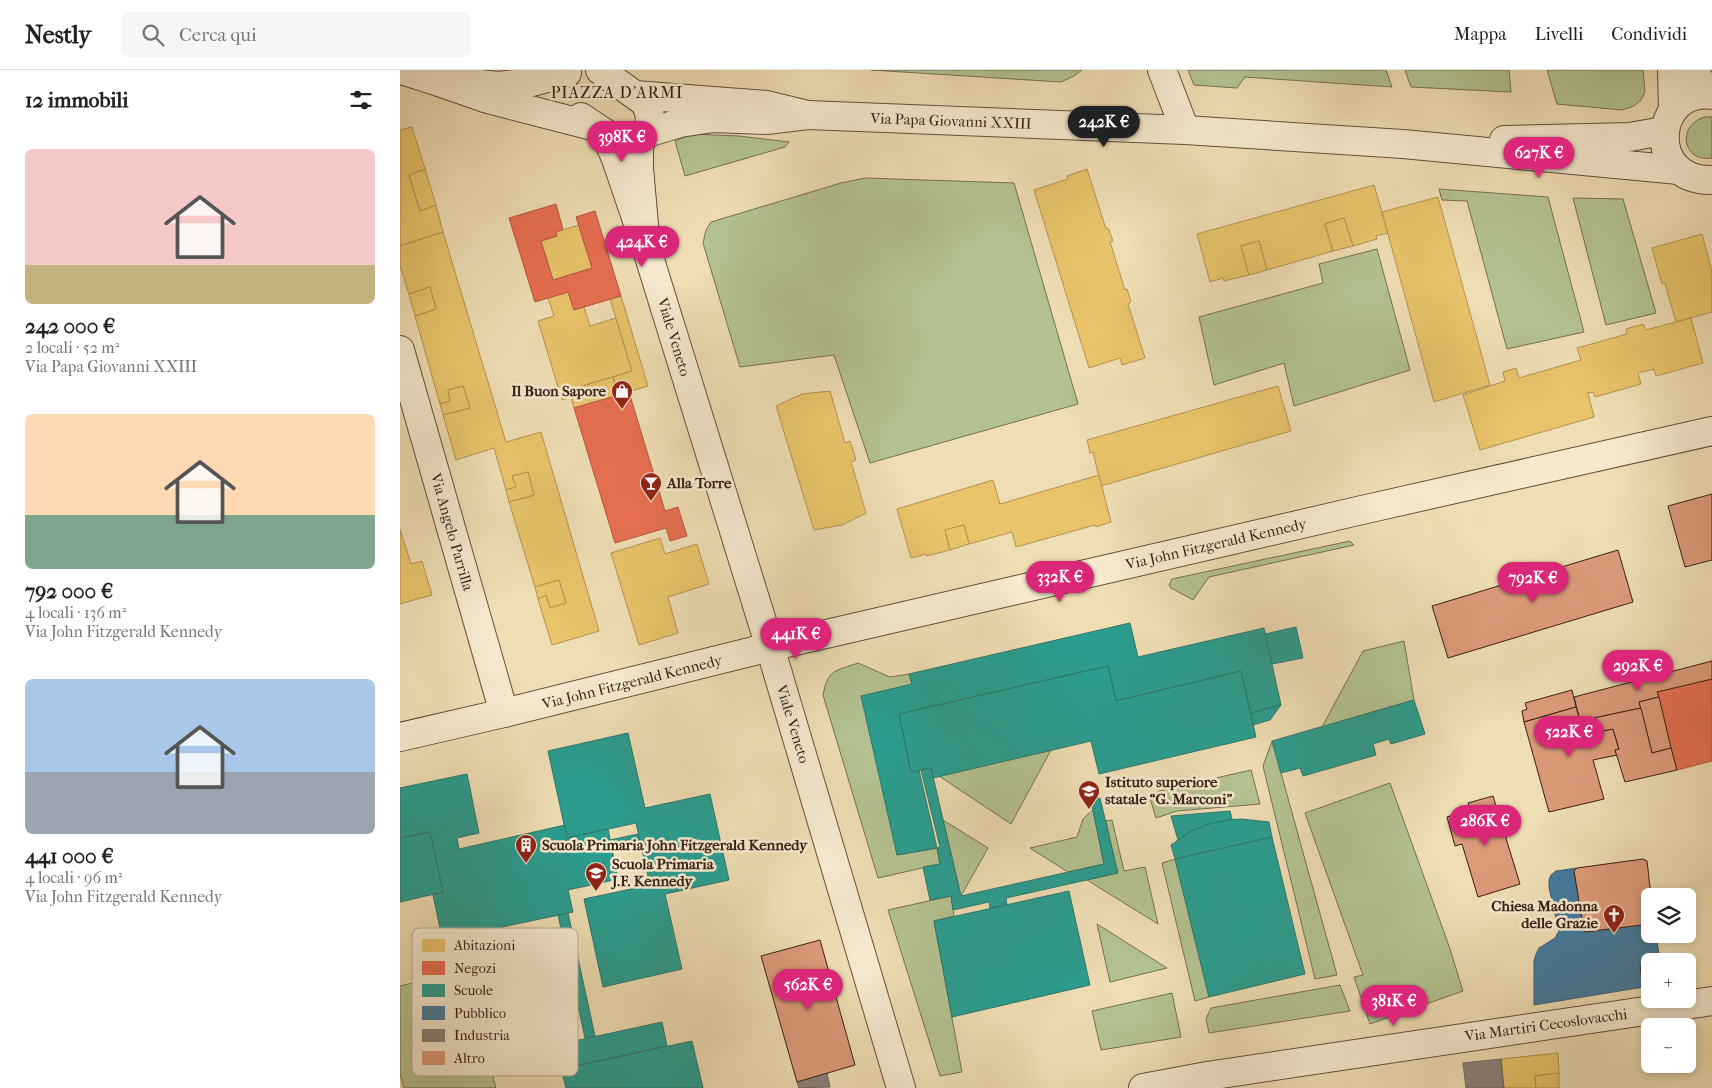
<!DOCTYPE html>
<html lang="it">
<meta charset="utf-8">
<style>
:root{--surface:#fff;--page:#f6f6f6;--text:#202124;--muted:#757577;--line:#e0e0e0;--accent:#db2777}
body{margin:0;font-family:"IM FELL French Canon",serif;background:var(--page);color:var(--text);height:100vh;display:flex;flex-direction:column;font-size:19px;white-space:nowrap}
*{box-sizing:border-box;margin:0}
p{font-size:16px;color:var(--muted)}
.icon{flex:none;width:28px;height:28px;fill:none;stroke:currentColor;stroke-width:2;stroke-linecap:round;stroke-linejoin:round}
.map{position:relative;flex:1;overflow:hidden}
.side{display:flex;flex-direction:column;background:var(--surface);width:400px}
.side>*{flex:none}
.buttons{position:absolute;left:1241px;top:818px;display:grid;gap:10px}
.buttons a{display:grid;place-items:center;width:55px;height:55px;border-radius:8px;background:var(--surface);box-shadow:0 2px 8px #0003;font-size:25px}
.price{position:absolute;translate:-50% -42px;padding:0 11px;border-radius:18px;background:var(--accent);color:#fff;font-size:16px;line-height:32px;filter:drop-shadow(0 1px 2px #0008)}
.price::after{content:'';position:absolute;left:50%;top:30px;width:15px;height:11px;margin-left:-8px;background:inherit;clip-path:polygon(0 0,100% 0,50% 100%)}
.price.on{background:#222;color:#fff}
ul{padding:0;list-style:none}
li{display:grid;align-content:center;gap:10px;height:265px;padding:0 25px}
li span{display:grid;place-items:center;height:155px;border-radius:8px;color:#555}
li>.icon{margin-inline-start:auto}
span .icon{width:90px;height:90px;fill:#fffc;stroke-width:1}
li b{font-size:21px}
h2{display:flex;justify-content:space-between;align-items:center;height:60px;padding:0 25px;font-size:21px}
header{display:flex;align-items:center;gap:30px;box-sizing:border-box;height:70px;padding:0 25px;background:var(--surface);border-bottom:1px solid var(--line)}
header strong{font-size:24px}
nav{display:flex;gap:28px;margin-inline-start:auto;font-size:18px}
.search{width:350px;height:45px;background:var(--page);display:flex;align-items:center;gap:12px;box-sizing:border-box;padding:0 18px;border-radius:8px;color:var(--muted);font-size:19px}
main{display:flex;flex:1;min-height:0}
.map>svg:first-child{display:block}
</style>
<header>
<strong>Nestly</strong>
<div class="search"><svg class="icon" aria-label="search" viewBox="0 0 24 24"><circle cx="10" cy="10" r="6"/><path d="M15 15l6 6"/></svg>Cerca qui</div>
<nav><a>Mappa</a><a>Livelli</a><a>Condividi</a></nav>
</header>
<main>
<section class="side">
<h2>12 immobili<svg class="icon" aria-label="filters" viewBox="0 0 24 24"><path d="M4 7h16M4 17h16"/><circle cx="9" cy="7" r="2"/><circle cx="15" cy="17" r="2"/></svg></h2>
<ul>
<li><span style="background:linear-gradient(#f6c9c9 75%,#c2b280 0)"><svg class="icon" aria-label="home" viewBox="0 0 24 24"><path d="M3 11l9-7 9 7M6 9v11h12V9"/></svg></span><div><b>242 000 €</b><p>2 locali · 52 m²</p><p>Via Papa Giovanni XXIII</p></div></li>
<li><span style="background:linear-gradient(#ffd9b3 65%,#7fa58c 0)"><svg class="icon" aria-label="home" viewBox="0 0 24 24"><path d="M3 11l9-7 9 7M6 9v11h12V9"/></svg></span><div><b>792 000 €</b><p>4 locali · 136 m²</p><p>Via John Fitzgerald Kennedy</p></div></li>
<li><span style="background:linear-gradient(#a9c7e8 60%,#9aa5b1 0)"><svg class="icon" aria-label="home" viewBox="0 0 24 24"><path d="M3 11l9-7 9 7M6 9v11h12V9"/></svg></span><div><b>441 000 €</b><p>4 locali · 96 m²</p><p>Via John Fitzgerald Kennedy</p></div></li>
</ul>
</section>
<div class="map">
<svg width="1312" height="1018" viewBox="0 0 1312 1018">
<rect width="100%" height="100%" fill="#efddb3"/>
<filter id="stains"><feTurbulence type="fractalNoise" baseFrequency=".004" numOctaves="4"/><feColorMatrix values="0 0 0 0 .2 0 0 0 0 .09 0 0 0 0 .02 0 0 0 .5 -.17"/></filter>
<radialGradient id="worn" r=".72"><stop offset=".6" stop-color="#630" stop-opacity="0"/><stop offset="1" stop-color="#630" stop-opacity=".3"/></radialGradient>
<!-- green -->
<g fill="#b4c291" stroke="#757052">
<path d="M 471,0 L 682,0 L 674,6 L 661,12 Z"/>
<path d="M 788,0 L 986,0 L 992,17 L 845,7 L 837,18 L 794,15 Z"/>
<path d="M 1005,0 L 1109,0 L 1111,22 L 1011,17 Z"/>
<path d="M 1147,0 L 1243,0 L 1245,22 L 1241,30 L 1234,36 L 1222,40 L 1157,34 Z"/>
<path d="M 1304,47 L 1312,47 L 1312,88 C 1284,93 1275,57 1304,47 Z"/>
<path d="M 293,64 L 339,66 L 389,72 L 385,77 L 285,106 L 275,71 Z"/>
<path d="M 465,108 L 614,113 L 678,334 L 470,393 L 434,285 L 340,297 L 303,173 L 306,160 L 311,152 L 441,113 Z"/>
<path d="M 1039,119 L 1148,127 L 1184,262 L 1107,279 L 1067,131 L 1042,130 Z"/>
<path d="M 1173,128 L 1223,129 L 1256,243 L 1206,255 Z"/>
<path d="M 977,179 L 1010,300 L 894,336 L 884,293 L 814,315 L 799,247 L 923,213 L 919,194 Z"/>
<path d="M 950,471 L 954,475 L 809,507 L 793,530 L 771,518 L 769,515 L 772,509 Z"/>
<path d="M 1004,571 L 1014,630 L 922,657 L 963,581 Z"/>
<path d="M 458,593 L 490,607 L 509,604 L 512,614 L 497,785 L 537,778 L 540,794 L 478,808 L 423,625 C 428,599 435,601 458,593 Z"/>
<path d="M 872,671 L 881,703 L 937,905 L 915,909 L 863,696 Z"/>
<path d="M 651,680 L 611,754 L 539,706 Z"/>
<path d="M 851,700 L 860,734 L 777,741 L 756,748 L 750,728 L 759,721 Z"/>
<path d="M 990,713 L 1049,876 L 1063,921 L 970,954 L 954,907 L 963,905 L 905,743 Z"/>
<path d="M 693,740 L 704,794 L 668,802 L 630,778 L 677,767 L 683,749 Z"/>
<path d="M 543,750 L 588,778 L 561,826 Z"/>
<path d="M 712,750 L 724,801 L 745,797 L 758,854 L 687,810 L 717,803 L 706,751 Z"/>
<path d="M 775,789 L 809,927 L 795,931 L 762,793 Z"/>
<path d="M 551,826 L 554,846 L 534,851 L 562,1002 L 540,1006 L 488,840 Z"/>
<path d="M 697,854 L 767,898 L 710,912 Z"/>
<path d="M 65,900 L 96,1018 L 4,1018 L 0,1004 L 0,916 Z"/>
<path d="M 940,915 L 950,941 L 809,963 L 806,949 L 811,938 Z"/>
<path d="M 772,923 L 781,967 L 701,980 L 692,941 Z"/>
</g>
<!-- homes -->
<g fill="#e9c46a" stroke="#b39250">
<path d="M 12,57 L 25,99 L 9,105 L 20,141 L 36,135 L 43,162 L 0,176 L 0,60 Z"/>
<path d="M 25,99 L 36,135 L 20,141 L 9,105 Z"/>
<path d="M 687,99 L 706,159 L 708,158 L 713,171 L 710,172 L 725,220 L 727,219 L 731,232 L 728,234 L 745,288 L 722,295 L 720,288 L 689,298 L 634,120 L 668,109 L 667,106 Z"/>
<path d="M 974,115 L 988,163 L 976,166 L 977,169 L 953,176 L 944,148 L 925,154 L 933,181 L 867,200 L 859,171 L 841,176 L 849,205 L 824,211 L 823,208 L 810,212 L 797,164 Z"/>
<path d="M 1038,127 L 1090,315 L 1034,332 L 982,142 Z"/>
<path d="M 944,148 L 953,176 L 933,181 L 925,154 Z"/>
<path d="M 179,155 L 192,198 L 153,210 L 141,171 L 157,166 L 156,162 Z"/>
<path d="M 43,162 L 106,372 L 141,362 L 199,561 L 152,575 L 138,529 L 146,525 L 150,538 L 166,533 L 159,510 L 135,517 L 109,432 L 134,425 L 128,402 L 112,406 L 116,417 L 106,420 L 94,378 L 56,390 L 43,345 L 70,338 L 63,316 L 48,320 L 50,331 L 40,334 L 15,246 L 36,239 L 30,217 L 9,224 L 0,196 L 0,176 Z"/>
<path d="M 1302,164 L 1312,202 L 1312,242 L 1276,252 L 1265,213 L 1262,214 L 1252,178 Z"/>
<path d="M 859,171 L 867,200 L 849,205 L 841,176 Z"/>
<path d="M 30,217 L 36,239 L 15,246 L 9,224 Z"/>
<path d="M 168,222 L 174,240 L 184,237 L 190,256 L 216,248 L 232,301 L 169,320 L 171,327 L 162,330 L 138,251 L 154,246 L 148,228 Z"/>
<path d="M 221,226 L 248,316 L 218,325 L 213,307 L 232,301 L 210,229 Z"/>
<path d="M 1291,248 L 1303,293 L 1256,306 L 1254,299 L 1238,303 L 1241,314 L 1195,327 L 1193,322 L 1188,323 L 1194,347 L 1080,380 L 1063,325 L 1105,311 L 1103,302 L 1116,298 L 1119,308 L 1181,290 L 1177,278 L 1227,264 L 1226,259 L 1243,254 L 1246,260 Z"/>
<path d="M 213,307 L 218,325 L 174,338 L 169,320 Z"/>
<path d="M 63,316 L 70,338 L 43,345 L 40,334 L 50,331 L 48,320 Z"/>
<path d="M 878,316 L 891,361 L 701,416 L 693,382 L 690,383 L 687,370 Z"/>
<path d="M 430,321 L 445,373 L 450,371 L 456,390 L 451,392 L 466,443 L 442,455 L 414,460 L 376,336 L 402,324 Z"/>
<path d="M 128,402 L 134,425 L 109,432 L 106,420 L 116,417 L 112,406 Z"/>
<path d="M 699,405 L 711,452 L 696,457 L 695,455 L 616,477 L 612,462 L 569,474 L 564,455 L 545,460 L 550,480 L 527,486 L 526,484 L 511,488 L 497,439 L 593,410 L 600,434 Z"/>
<path d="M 564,455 L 569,474 L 550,480 L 545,460 Z"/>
<path d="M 0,459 L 11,494 L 22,491 L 32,525 L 0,534 Z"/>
<path d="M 260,468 L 265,484 L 297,474 L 309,514 L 268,527 L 278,563 L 239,575 L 211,483 Z"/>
<path d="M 159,510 L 166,533 L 150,538 L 146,525 L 138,529 L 135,517 Z"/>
<path d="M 1158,983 L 1159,1003 L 1135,1006 L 1136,1018 L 1104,1018 L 1101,989 Z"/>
<path d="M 1159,1003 L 1159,1018 L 1136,1018 L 1135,1006 Z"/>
</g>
<!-- shops -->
<g fill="#e76f51" stroke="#b2573f">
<path d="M 156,134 L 163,159 L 156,162 L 157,166 L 141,171 L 153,210 L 192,198 L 176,147 L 195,141 L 221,226 L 174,240 L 168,222 L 135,232 L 109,148 Z"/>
<path d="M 229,322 L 265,441 L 278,437 L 287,466 L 270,471 L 266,458 L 215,473 L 174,338 Z"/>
<path d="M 1312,609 L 1312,691 L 1277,700 L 1257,622 Z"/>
</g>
<!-- schools -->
<g fill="#2a9d8f" stroke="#2e776a">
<path d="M 730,553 L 738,587 L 864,558 L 881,635 L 851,643 L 841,601 L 716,631 L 708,596 L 499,644 L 511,702 L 519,700 L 537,778 L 497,785 L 461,626 L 512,614 L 509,604 Z"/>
<path d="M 896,557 L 903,588 L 872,594 L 865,564 Z"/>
<path d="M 708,596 L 716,631 L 841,601 L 856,667 L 699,704 L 691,671 L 533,708 L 531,698 L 511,702 L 499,644 Z"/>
<path d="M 1014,630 L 1025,664 L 991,674 L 989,669 L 973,674 L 976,685 L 903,706 L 900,698 L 881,703 L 872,671 Z"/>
<path d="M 881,635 L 870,650 L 853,655 L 851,643 Z"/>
<path d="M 228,663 L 245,738 L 310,724 L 329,810 L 265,824 L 282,899 L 203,917 L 184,829 L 250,815 L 236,753 L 167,768 L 148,681 Z"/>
<path d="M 531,698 L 561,826 L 704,794 L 691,731 L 700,728 L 718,803 L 606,828 L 607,835 L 590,838 L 589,832 L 553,840 L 551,826 L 530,830 L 523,797 L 540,794 L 537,778 L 540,777 L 521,700 Z"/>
<path d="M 67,704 L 79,763 L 57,768 L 59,779 L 165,755 L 167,768 L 208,759 L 218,809 L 168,820 L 173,842 L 102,857 L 108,883 L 48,896 L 33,825 L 43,822 L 30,762 L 0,768 L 0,718 Z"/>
<path d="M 830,741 L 832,749 L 806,755 L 790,762 L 778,770 L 771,746 Z"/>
<path d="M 841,749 L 869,752 L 872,767 L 775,789 L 771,775 L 790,762 L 806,755 L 827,750 Z"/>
<path d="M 30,762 L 43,822 L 0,832 L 0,768 Z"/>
<path d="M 238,764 L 240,773 L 212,779 L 210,770 Z"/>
<path d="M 872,767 L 905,904 L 809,927 L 775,789 Z"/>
<path d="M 669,821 L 690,915 L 552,947 L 534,851 Z"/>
<path d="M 168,843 L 195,966 L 185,968 L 158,845 Z"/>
<path d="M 262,952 L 267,976 L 161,999 L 156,975 Z"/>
<path d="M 292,971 L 303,1018 L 166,1018 L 161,999 Z"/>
</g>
<!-- public -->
<path fill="#457b9d" stroke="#405f74" d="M 1177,798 L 1174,801 L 1184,861 L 1185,862 L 1250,854 L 1250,864 L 1256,864 L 1260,891 L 1250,891 L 1250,895 L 1240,897 L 1244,917 L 1134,935 L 1134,891 L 1136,884 L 1139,878 L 1155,868 L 1159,861 L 1149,818 L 1149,810 L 1151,805 L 1156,801 Z"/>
<!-- industry -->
<g fill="#8a817c" stroke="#71645d">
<path d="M 1101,989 L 1104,1018 L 1066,1018 L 1063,993 Z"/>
<path d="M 427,1003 L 430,1017 L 399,1018 L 397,1012 Z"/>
</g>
<!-- building -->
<g fill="#dc9a79" stroke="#361f14">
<path d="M 1312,424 L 1312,490 L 1285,497 L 1268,436 Z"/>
<path d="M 1218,480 L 1233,532 L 1048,588 L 1032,536 Z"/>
<path d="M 1312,591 L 1312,609 L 1257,622 L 1259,627 L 1239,632 L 1241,638 L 1180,651 L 1174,627 Z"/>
<path d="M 1172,620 L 1176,637 L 1124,652 L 1122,641 L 1127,639 L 1125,633 Z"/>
<path d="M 1259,627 L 1271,678 L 1252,683 L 1239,632 Z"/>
<path d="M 1176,637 L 1180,651 L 1189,649 L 1192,663 L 1213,659 L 1219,679 L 1215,680 L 1217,685 L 1193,690 L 1204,729 L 1149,742 L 1124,652 Z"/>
<path d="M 1241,638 L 1252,683 L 1271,678 L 1277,700 L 1225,712 L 1215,680 L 1219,679 L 1213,659 L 1192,663 L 1189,649 Z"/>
<path d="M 1093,726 L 1120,814 L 1078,827 L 1062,774 L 1055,776 L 1047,747 L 1070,740 L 1068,733 Z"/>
<path d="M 1243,789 L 1247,791 L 1251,826 L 1250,826 L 1250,854 L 1185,862 L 1184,861 L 1174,801 L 1177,798 Z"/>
<path d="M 420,870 L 455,995 L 397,1012 L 361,886 Z"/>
<path d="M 1250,895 L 1250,916 L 1244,917 L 1240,897 Z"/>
</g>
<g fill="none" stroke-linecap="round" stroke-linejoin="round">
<!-- minor casing -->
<g stroke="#644e3c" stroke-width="30">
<g id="minor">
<path d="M 762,0 L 785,60"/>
<path d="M 205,63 L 216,89 L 246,177 L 239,98 L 239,78 L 242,67"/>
<path d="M 246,177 L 370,577 L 501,1018"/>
<path d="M 0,280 L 104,643"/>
<path d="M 0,667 L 104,643 L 370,577 L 962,440 L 1312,361"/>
<path d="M 743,1018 L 807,1006 L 1312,931"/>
</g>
</g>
<!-- tertiary casing -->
<g stroke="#644e3c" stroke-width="30">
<g id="tertiary">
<path d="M 1,0 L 27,8"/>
<path d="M 1272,0 L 1273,41"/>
<path d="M 1293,0 L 1309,24"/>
<path d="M 167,3 L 132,12 L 98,16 L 27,8 L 88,29 L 196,57"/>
<path d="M 235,25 L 367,35 L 408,45 L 366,50 L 313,48 L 280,53 L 247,63"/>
<path d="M 1312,25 C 1253,17 1245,112 1312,110"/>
<path d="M 408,45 L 785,60 L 1003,74 L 1279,100"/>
<path d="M 181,47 C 196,56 224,82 240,68 C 245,64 247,63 249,56 C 251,47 249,38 243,31 L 200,0"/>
<path d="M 1104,70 L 1229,67 L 1264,61"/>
</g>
</g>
<!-- minor -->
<use href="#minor" stroke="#f5e9ce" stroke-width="28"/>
<!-- tertiary -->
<use href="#tertiary" stroke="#f5e9ce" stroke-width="28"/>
</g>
<!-- icons -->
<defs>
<g id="shop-pin" transform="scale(1.125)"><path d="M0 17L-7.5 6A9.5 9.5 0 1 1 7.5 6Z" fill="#8f2418" stroke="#f5e9ce"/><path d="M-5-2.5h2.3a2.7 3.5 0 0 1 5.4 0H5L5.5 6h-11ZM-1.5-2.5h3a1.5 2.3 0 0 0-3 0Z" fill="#fff"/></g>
<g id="bar-pin" transform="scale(1.125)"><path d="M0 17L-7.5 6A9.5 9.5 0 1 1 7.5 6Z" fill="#8f2418" stroke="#f5e9ce"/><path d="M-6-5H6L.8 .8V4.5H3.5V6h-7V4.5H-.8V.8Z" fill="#fff"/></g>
<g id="school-pin" transform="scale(1.125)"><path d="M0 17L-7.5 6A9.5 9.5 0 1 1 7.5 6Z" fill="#8f2418" stroke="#f5e9ce"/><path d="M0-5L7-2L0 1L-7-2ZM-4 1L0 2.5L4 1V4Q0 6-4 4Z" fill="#fff"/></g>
<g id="building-pin" transform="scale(1.125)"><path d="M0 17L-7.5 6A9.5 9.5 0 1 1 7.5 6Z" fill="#8f2418" stroke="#f5e9ce"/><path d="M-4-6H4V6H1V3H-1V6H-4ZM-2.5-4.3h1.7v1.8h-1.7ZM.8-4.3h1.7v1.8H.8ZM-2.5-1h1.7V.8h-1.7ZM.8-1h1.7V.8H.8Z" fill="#fff"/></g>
<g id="church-pin" transform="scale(1.125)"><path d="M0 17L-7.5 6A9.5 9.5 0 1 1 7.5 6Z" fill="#8f2418" stroke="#f5e9ce"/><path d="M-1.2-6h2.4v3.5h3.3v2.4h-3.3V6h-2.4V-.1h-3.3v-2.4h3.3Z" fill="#fff"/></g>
</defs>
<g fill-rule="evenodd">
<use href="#shop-pin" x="222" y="321"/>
<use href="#bar-pin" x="251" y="413"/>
<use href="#school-pin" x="689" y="721"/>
<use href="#building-pin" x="126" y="775"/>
<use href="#school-pin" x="196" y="803"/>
<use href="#church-pin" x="1214" y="845"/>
</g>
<g text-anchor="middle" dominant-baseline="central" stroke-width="5" stroke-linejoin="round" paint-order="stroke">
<!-- street labels -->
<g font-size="15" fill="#361f14" stroke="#f5e9ce">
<text transform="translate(551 51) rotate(2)">Via Papa Giovanni XXIII</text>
<text transform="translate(274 267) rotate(73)">Viale Veneto</text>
<text transform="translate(52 462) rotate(74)">Via Angelo Parrilla</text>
<text transform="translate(816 474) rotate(-13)">Via John Fitzgerald Kennedy</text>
<text transform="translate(232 612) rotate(-14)">Via John Fitzgerald Kennedy</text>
<text transform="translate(393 654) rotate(73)">Viale Veneto</text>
<text transform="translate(1146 955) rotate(-8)">Via Martiri Cecoslovacchi</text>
</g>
<!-- poi labels -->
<g font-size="15" font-weight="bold" fill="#361f14" stroke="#f5e9ce" text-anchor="start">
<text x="206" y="321" text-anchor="end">Il Buon Sapore</text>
<text x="267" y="413">Alla Torre</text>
<text x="705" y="712">Istituto superiore<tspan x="705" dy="17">statale “G. Marconi”</tspan></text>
<text x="142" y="775">Scuola Primaria John Fitzgerald Kennedy</text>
<text x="212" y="794">Scuola Primaria<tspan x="212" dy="17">J.F. Kennedy</tspan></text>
<text x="1198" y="836" text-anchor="end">Chiesa Madonna<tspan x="1198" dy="17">delle Grazie</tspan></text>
</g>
<!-- neighbourhood labels -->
<g font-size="16" letter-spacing="1" fill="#361f14" stroke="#f5e9ce">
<text x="217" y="22">PIAZZA D'ARMI</text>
</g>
</g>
<!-- legend -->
<rect x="12" y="858" width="166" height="148" rx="8" fill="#f5e9ce" stroke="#bcac96" stroke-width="1"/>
<rect x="22" y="869" width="23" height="13" fill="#e9c46a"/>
<rect x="22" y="891" width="23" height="14" fill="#e76f51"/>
<rect x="22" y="914" width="23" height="13" fill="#2a9d8f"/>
<rect x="22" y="936" width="23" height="14" fill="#457b9d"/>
<rect x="22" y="959" width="23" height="13" fill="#8a817c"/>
<rect x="22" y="981" width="23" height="14" fill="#dc9a79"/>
<g font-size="14" fill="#361f14">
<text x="54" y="880">Abitazioni</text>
<text x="54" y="903">Negozi</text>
<text x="54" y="925">Scuole</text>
<text x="54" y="948">Pubblico</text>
<text x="54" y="970">Industria</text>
<text x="54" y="993">Altro</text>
</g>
<rect width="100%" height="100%" filter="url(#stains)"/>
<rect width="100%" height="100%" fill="url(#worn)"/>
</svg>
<div class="buttons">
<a><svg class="icon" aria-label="layers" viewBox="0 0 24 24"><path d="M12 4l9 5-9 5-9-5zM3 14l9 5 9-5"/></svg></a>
<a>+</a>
<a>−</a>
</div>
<b class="price on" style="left:704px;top:78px">242K €</b>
<b class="price" style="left:222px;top:93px">398K €</b>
<b class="price" style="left:1139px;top:109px">627K €</b>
<b class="price" style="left:242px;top:198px">424K €</b>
<b class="price" style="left:660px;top:533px">332K €</b>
<b class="price" style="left:1133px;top:534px">792K €</b>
<b class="price" style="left:396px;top:590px">441K €</b>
<b class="price" style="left:1238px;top:622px">292K €</b>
<b class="price" style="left:1169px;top:688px">522K €</b>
<b class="price" style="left:1085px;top:777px">286K €</b>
<b class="price" style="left:408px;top:941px">562K €</b>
<b class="price" style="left:994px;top:957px">381K €</b>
</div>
</main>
